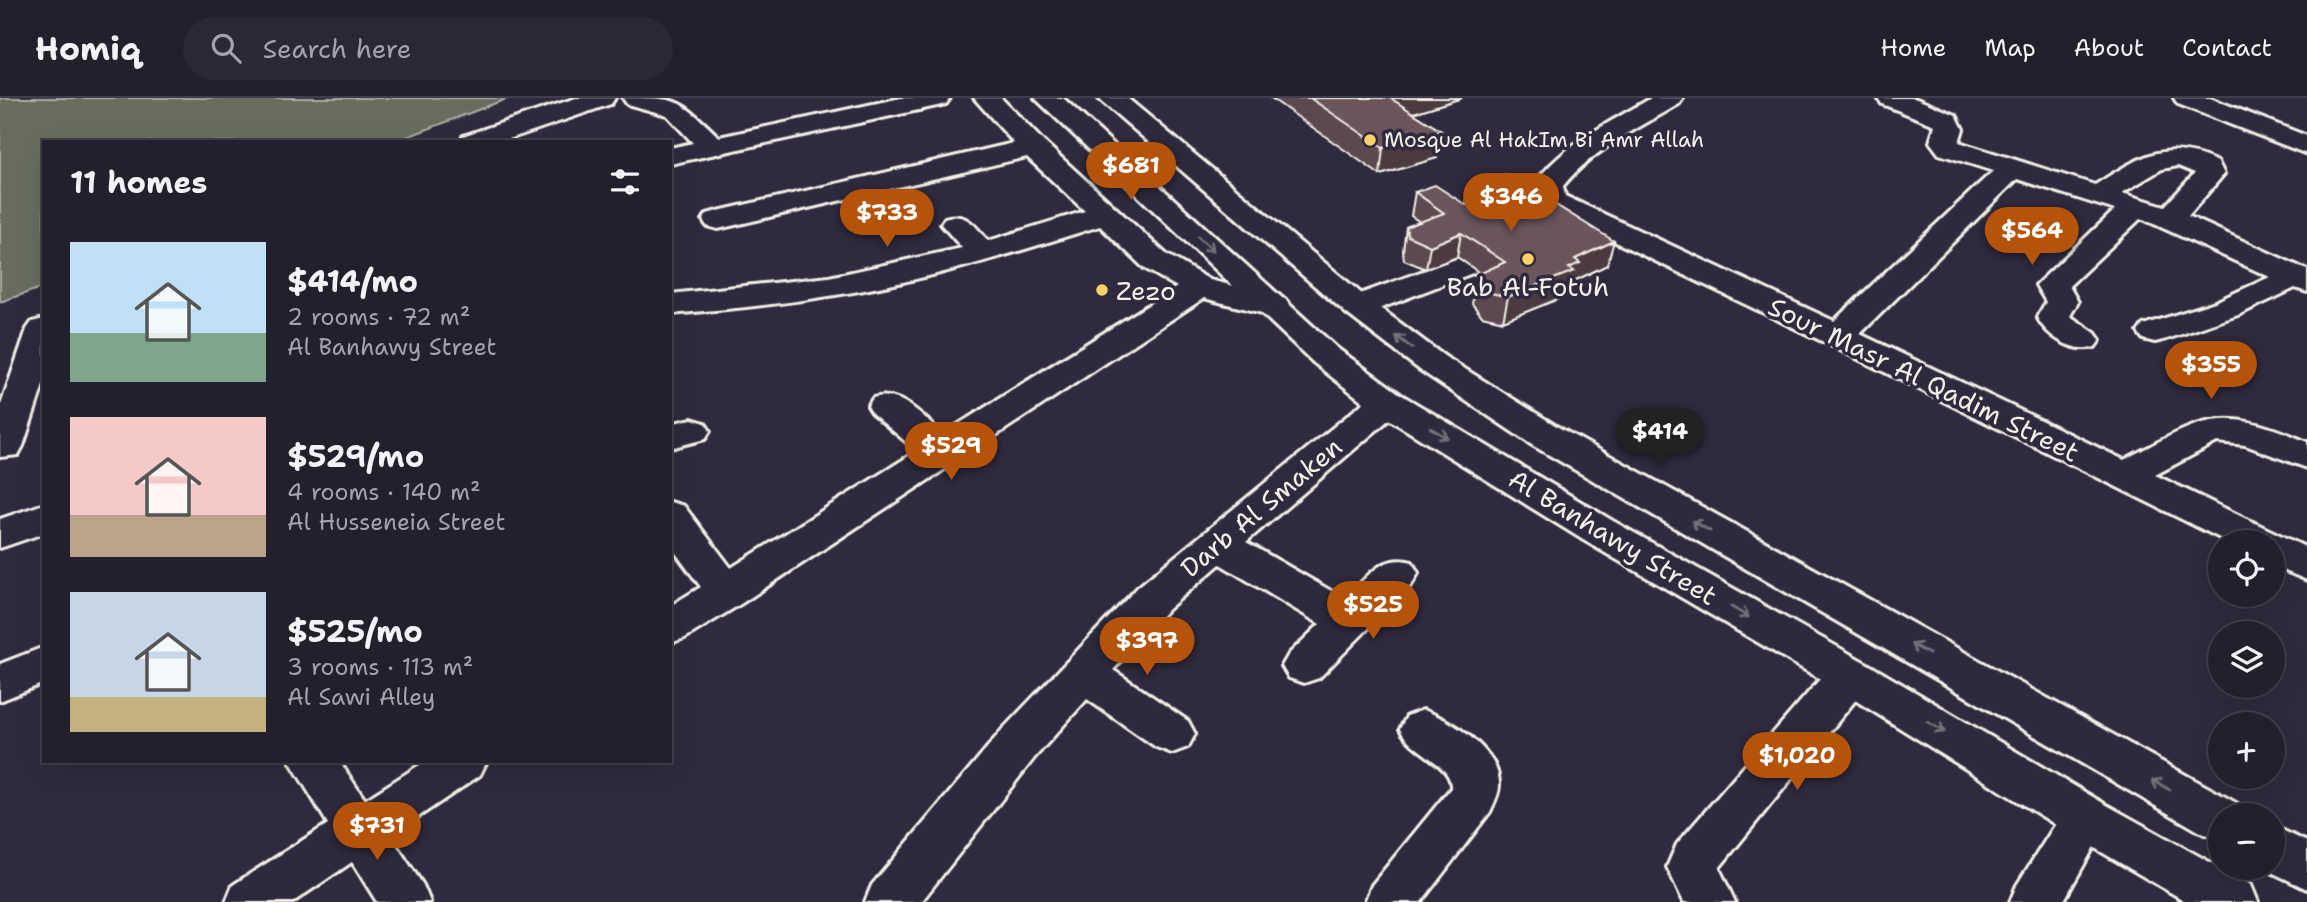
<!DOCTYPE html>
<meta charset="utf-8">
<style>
:root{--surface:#23202e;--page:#2b2836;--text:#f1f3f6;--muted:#a3a3aa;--line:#403e4a;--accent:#b45309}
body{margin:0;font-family:"Shantell Sans",sans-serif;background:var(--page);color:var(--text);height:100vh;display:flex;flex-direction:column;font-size:26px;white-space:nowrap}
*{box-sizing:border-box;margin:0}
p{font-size:23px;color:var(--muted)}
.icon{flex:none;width:38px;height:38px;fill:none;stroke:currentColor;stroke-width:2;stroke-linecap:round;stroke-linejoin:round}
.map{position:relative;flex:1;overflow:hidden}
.side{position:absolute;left:42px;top:42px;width:630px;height:623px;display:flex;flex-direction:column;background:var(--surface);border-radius:0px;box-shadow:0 7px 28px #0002,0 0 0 2px var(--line)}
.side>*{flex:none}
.fabs{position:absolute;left:2208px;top:432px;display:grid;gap:14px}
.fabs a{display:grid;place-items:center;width:77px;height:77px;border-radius:50%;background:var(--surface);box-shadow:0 7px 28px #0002,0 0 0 2px var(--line);font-size:35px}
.price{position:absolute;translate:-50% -60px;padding:0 16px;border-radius:24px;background:var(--accent);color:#fff;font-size:23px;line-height:46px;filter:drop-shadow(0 2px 4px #0008)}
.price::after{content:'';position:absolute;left:50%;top:42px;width:21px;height:16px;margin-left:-10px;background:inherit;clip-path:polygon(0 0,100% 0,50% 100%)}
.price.active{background:#222;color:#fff}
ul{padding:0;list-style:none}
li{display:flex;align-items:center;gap:21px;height:175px;padding:0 28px}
li span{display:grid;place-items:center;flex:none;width:196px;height:140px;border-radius:0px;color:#555}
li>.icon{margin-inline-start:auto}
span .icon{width:84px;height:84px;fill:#fffc;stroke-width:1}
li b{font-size:30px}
h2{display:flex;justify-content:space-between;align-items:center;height:84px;padding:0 28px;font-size:30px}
header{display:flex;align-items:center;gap:42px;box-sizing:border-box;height:98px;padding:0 35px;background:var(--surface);border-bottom:2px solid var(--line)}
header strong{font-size:33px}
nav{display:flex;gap:38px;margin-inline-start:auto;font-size:24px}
.search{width:490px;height:63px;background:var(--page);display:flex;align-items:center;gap:18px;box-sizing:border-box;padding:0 24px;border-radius:38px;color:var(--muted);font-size:26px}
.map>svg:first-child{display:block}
</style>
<header>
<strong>Homiq</strong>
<div class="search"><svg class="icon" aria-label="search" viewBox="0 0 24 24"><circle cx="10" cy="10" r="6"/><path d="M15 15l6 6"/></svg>Search here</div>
<nav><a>Home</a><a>Map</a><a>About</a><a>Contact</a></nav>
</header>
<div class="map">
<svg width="2307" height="804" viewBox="0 0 2307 804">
<rect width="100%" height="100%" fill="#2f2a3d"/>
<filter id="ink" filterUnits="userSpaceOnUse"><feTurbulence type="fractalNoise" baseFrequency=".0143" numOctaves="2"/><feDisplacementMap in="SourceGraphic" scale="14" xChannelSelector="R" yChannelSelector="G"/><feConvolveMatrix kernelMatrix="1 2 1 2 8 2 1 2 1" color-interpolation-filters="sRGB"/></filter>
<g filter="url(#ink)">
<!-- green -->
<path fill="#676d60" stroke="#aeafa4" stroke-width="2" d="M 0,0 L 509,0 L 394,44 L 44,44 L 44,189 L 0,204 Z"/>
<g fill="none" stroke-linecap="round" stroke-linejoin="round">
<!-- minor casing -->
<g stroke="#f4f1e8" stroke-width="6">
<g id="minor">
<path d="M 576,0 L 615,0 L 611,6 L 500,44 L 459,44 L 463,38 Z"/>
<path d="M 623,0 C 680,0 678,0 719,39 L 901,0 L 950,0 L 946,6 L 937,8 L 670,66 L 670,50 L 693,45 L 667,17 L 627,6 Z"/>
<path d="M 974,0 L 1001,0 L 1043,43 L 1166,156 L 1210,182 L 1285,201 L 1290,208 L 1285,215 L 1274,218 L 1204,200 L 742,505 L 685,540 L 670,545 L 670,508 L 701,489 L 670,447 L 670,404 L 684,408 L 731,470 L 917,353 L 873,316 L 868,308 L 873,300 C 902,292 923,319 943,336 L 1177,189 L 1144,170 L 1100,128 C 1032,149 964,171 894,186 C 820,202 745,210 670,216 L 670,196 L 829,179 L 962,150 L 941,126 L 945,120 C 967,114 975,128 988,143 L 1085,113 L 1027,59 L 718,131 L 707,128 L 703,122 L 707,116 L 718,113 L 1014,45 Z"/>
<path d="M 1651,0 L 1683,0 L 1679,6 C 1639,30 1593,51 1563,88 L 1565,98 L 1834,223 L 1993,73 L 1939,56 L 1930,44 L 1935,27 L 1882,6 L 1878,0 L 1914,0 L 1956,17 L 1963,31 L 1959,44 L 2095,87 C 2140,59 2165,40 2218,64 L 2224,76 L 2188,118 L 2307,172 L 2307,194 L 2295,190 L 2238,217 L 2167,241 L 2155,244 L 2143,241 L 2138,234 L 2143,227 L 2215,204 L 2270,179 L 2141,120 L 2069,188 L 2078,204 L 2070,218 L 2095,235 L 2100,242 L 2095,249 C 2073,255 2047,239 2037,219 L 2046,204 L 2036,187 L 2115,112 L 2017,81 L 1860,236 L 2124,362 C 2204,320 2219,306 2307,344 L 2307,370 L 2245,347 L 2217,344 L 2155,377 L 2307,450 L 2307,482 L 2273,468 L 2273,444 L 2228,444 L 1826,245 L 1545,110 L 1535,95 L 1534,87 C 1562,46 1610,25 1651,0 ZM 2178,68 L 2195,75 L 2165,108 L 2122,95 L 2162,71 Z"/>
<path d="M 2174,0 L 2210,0 L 2307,38 L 2307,56 L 2178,6 Z"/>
<path d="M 1467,157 L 1478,159 L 1483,166 L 1478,173 L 1368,215 L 1357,218 L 1346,215 L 1341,208 L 1346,201 Z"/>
<path d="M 44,221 L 44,284 L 23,348 L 18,357 L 0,359 L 0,310 L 27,231 L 32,224 Z"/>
<path d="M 1387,293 L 1400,296 L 1405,304 L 1400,312 L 1246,444 L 1345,501 C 1366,481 1381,455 1412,464 L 1418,475 L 1412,486 L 1319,580 L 1304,585 L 1289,580 L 1282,568 L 1289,556 L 1320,526 L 1220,466 L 1168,511 L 1113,572 L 1188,623 L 1195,636 L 1188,649 L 1172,655 L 1156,649 L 1087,601 L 1035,659 L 921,804 L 865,804 L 872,787 L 1003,631 L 1138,489 L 1374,296 Z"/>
<path d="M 692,321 L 705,325 L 710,333 L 705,341 L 670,350 L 670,326 Z"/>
<path d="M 44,406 L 44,435 L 0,450 L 0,421 Z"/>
<path d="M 44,549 L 44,585 L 0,603 L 0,566 Z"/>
<path d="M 1850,560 L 1866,565 L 1872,577 L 1866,589 L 1719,770 L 1735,804 L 1684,804 L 1667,769 L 1677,746 L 1834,565 Z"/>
<path d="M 1423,612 C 1451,622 1500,652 1499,687 C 1499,696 1494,705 1490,714 L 1421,804 L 1365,804 L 1372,787 L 1451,690 C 1453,666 1412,655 1400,631 L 1407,618 Z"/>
<path d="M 290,663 L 339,663 L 365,702 L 426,663 L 487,663 L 480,677 L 390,738 L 423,787 L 430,804 L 377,804 L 352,764 L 293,804 L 226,804 L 233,787 L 328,726 Z"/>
<path d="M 2086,699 L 2103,705 L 2110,720 L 2063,804 L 2010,804 L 2017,787 L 2069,705 Z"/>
</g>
</g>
<!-- major casing -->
<g stroke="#f4f1e8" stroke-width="6">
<g id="major">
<path d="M 1035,0 L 1063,0 L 1338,251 L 1400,296 L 1613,423 L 1866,565 L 2103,705 L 2251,787 L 2258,804 L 2187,804 L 2069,735 L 1834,589 L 1585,443 L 1374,312 L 1314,265 Z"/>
<path d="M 1098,0 L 1127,0 L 1368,201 L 1444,258 L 1558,329 L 2238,706 L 2244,718 L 2221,718 L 2221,742 L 2204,736 L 1532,347 L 1420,272 L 1346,215 Z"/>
<path d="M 2273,728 L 2307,744 L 2307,791 L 2263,770 L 2273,770 Z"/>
</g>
</g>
<!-- minor -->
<use href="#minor" fill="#2f2a3d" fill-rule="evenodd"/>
<!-- major -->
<use href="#major" fill="#2f2a3d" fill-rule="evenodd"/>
</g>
<!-- wall -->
<g fill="#5c4850" stroke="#f4f1e8" stroke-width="2">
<path d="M 1271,0 L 1462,0 L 1413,15 L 1441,33 L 1437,60 L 1380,77 Z"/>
<path d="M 1469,90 L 1607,167 L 1576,182 L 1574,189 L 1569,191 L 1568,197 L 1503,223 L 1482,218 L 1472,206 L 1477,182 L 1481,176 L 1457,159 L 1426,171 L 1404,162 L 1403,153 L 1406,129 L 1420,124 L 1411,118 L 1415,94 L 1466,107 Z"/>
</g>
<!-- shaded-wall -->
<g fill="#4b3b41" stroke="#f4f1e8" stroke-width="2">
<path d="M 1387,0 L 1462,0 L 1384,24 Z"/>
<path d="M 1441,33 L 1437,60 L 1380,77 L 1383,50 Z"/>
<path d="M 1461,135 L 1457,159 L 1426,171 L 1430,148 Z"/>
<path d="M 1614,143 L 1607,167 L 1576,182 L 1574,189 L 1569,191 L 1568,197 L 1503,223 L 1508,199 L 1575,161 Z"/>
</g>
<!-- building -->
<g fill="#6b545d" stroke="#f4f1e8" stroke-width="2">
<path d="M 1310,0 L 1390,0 L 1441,33 L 1383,50 Z"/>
<path d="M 1506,76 L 1614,143 L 1575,161 L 1580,165 L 1569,170 L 1574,173 L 1508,199 L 1487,194 L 1477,182 L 1479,176 L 1505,164 L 1461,135 L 1430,148 L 1408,138 L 1406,129 L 1444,115 L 1415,94 L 1435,87 L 1466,107 L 1485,100 L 1469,90 Z"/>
</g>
<!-- one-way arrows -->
<defs><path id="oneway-shaft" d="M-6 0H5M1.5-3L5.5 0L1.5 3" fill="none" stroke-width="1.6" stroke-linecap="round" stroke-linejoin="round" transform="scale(1.75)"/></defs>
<g stroke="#747079">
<use href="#oneway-shaft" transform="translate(1206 146) rotate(43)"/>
<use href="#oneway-shaft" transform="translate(1404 244) rotate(-143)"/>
<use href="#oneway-shaft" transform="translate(1439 335) rotate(31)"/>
<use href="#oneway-shaft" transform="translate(1701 428) rotate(-151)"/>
<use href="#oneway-shaft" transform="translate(1740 514) rotate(30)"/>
<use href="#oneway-shaft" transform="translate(1920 551) rotate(-151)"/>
<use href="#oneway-shaft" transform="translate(1936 629) rotate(31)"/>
<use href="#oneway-shaft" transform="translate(2161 687) rotate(-151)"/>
</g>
</g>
<!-- markers -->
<g fill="#ffd166" stroke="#2f2a3d" stroke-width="2.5">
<circle cx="1370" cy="42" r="7"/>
<circle cx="1528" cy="161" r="7"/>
<circle cx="1102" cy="192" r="7"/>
</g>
<g text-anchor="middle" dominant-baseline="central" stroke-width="7" stroke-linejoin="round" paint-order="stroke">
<!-- far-poi labels -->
<g font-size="21" fill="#f4f1e8" stroke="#2f2a3d" text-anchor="start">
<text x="1384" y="42">Mosque Al HakIm Bi Amr Allah</text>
</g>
<!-- poi labels -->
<g font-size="26" fill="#f4f1e8" stroke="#2f2a3d">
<text x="1528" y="188">Bab Al-Fotuh</text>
<text x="1116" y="192" text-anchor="start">Zezo</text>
</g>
<!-- street labels -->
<g font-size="26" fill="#f4f1e8" stroke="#2f2a3d">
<text transform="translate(1924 281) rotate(26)">Sour Masr Al Qadim Street</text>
<text transform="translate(1261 409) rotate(-40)">Darb Al Smaken</text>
<text transform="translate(1613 439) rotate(31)">Al Banhawy Street</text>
</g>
</g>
</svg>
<div class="fabs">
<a><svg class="icon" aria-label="locate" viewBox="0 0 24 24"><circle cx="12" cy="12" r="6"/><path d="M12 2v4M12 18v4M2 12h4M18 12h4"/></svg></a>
<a><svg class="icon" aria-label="layers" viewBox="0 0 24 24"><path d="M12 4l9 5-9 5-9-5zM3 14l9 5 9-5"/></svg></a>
<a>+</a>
<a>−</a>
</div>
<b class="price" style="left:1131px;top:104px">$681</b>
<b class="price" style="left:1511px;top:135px">$346</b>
<b class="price" style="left:887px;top:151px">$733</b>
<b class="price" style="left:2032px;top:169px">$564</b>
<b class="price" style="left:2211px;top:303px">$355</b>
<b class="price active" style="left:1660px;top:370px">$414</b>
<b class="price" style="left:951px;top:384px">$529</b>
<b class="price" style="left:1373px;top:543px">$525</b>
<b class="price" style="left:1147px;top:579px">$397</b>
<b class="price" style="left:1797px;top:694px">$1,020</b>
<b class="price" style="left:377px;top:764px">$731</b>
<section class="side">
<h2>11 homes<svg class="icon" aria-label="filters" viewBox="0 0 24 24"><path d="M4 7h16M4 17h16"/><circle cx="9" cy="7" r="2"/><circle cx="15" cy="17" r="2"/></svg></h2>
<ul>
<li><span style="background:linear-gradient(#bfe0f5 65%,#7fa58c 0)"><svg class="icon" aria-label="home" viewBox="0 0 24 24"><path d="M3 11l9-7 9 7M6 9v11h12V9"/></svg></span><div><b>$414/mo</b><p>2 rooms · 72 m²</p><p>Al Banhawy Street</p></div></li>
<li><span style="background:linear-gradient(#f6c9c9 70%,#b9a48a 0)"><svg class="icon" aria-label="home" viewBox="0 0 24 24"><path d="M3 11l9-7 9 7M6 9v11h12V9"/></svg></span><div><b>$529/mo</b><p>4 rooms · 140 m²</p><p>Al Husseneia Street</p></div></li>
<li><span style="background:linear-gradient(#c9d6e8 75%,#c2b280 0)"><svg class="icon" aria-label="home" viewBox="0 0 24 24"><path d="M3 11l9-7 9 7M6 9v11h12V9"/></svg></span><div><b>$525/mo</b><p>3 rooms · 113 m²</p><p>Al Sawi Alley</p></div></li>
</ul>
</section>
</div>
